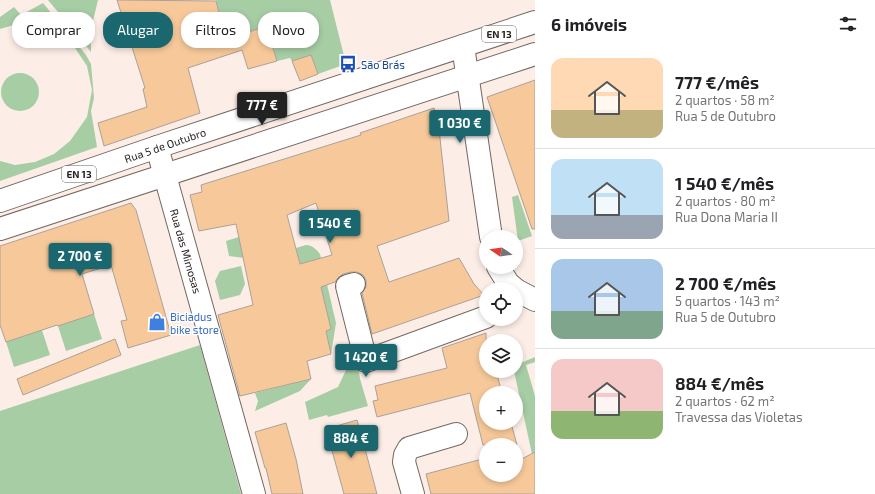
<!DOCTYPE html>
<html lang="pt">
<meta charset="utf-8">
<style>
:root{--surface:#fff;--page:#f6f6f6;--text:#202124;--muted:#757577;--line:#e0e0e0;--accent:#1a676f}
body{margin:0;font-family:"Exo 2",sans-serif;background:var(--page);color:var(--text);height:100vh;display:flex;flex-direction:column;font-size:15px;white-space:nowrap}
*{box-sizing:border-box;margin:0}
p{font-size:13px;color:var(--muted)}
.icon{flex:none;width:22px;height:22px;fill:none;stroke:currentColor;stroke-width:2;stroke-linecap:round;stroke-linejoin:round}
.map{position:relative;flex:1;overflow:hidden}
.panel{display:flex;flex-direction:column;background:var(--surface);width:340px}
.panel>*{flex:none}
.guide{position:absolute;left:12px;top:12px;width:380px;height:36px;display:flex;gap:8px}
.needle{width:26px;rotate:283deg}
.buttons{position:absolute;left:479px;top:230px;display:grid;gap:8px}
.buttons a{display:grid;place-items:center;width:44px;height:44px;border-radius:50%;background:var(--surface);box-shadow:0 2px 6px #0003;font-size:20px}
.price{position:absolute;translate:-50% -34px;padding:0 9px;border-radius:4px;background:var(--accent);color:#fff;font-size:13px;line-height:26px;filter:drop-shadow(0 1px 2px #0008)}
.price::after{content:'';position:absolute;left:50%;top:24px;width:12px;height:9px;margin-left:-6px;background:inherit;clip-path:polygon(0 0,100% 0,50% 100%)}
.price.selected{background:#222;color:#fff}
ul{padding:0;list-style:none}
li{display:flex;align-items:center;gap:12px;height:100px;padding:0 16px}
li+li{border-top:1px solid var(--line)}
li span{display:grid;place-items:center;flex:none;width:112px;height:80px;border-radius:12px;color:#555}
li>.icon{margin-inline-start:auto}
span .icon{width:48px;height:48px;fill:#fffc;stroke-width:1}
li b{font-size:17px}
h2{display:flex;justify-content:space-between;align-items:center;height:48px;padding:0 16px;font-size:17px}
.pill{padding:0 14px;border-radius:16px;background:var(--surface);box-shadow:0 2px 6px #0003;font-size:14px;line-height:36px}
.pill.selected{background:var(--accent);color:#fff}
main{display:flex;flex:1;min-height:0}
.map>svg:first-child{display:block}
</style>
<main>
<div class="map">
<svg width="535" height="494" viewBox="0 0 535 494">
<rect width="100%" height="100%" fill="#fcede7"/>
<!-- green -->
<g fill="#a7cda4">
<path d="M 48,0 L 98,0 L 91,29 L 91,52 Z"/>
<path d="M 216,0 L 330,0 L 346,64 L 318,74 L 311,55 L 292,61 L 290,58 L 277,61 L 266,26 L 226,40 Z"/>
<path d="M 43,3 L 86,55 L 91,64 L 94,98 L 91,111 L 97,147 L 0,181 L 0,161 L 15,165 L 35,162 L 54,154 L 70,141 L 87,117 L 92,90 L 87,66 L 75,48 L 56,32 L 41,25 L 17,24 L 0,29 L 0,17 L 14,7 L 21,15 Z"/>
<circle cx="20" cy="92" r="19"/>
<path d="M 518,195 L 532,236 L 518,241 L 512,197 Z"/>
<path d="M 239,237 L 244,258 L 229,256 L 226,241 Z"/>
<path d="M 306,245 C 312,245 316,249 320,254 L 336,323 L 331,354 L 326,331 L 331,329 L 314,260 L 300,264 L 296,248 Z"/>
<path d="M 241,266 L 245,284 L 240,295 L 220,300 L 215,281 L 220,271 Z"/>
<path d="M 94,314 L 102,339 L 66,351 L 58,326 Z"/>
<path d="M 42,330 L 50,355 L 14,367 L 6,342 Z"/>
<path d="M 200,345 L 241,494 L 0,494 L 0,411 Z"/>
<path d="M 356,349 L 360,379 L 368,406 L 328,417 L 327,415 L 309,420 L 305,402 L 338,387 Z"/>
<path d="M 535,357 L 535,362 L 526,365 L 535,396 L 535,453 L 532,454 L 514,371 L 516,371 L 516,365 Z"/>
<path d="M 311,379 L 300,391 L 255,411 L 258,401 L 255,393 Z"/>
</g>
<!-- building -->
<g fill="#f7c99a" stroke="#aba198" fill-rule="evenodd">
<path d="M 117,0 L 216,1 L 226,40 L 266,26 L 277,61 L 248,69 L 242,50 L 188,68 L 200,113 L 104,146 L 98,123 L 147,107 L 143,89 L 145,88 Z"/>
<path d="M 311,55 L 318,74 L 300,81 L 292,61 Z"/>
<path d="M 535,80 L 535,229 L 532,229 L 487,97 Z"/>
<path d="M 434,108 L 439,129 L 449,221 L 377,246 L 389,282 L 459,258 L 474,284 L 484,295 L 372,334 L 362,293 L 366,287 L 366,280 L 363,275 L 357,272 L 351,272 L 343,274 L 338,278 L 335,282 L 321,287 L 331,329 L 326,331 L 331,354 L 307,361 L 311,379 L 240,396 L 218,315 L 253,305 L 236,224 L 199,231 L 190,195 L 202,192 L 201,185 L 361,135 L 360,133 ZM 316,203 L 332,255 L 300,264 L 287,215 Z"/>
<path d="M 131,203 L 136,210 L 171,335 L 128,348 L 121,321 L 127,320 L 111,265 L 82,274 L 94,314 L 58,326 L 57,325 L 6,342 L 0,325 L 0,246 Z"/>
<path d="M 486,333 L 486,371 L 496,371 L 502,393 L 486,393 L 486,423 L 511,423 L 517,445 L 483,445 L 470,393 L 377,417 L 373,401 L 378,400 L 375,386 L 447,368 L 442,348 Z"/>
<path d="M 115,339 L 121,355 L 23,395 L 17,379 Z"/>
<path d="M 357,420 L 364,445 L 377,494 L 344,494 L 326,429 Z"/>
<path d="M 286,423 L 296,459 L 303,494 L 272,494 L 266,468 L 265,468 L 255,432 Z"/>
<path d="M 535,452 L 535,494 L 431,494 L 426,474 L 486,458 L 486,475 L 516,475 L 516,462 Z"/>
</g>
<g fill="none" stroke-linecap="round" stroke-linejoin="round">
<!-- minor casing -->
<g stroke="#746862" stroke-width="24">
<g id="minor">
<path d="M 463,46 L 491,237"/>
<path d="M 157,147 L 254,494"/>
<path d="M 0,229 L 535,54"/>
<path d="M 498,267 L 508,283 L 515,289"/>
<path d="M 354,284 L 347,286 L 366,361 L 486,317"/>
<path d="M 516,290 L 535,300"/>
<path d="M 413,494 L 404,462 L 405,455 L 409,448 L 456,434"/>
</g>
</g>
<!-- major casing -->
<g stroke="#746862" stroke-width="24">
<path id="major" d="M 0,201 L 157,147 L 535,22"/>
</g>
<!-- minor -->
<use href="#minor" stroke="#fff" stroke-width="22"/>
<!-- major -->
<use href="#major" stroke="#fff" stroke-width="22"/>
</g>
<!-- icons -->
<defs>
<g id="bus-bare" transform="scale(1.38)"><path d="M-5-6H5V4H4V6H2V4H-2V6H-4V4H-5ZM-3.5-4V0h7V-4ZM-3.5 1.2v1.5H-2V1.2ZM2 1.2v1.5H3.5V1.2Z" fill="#1a4fb4" stroke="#fefefe" stroke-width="2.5" paint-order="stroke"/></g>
<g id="shop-bare" transform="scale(1.38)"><path d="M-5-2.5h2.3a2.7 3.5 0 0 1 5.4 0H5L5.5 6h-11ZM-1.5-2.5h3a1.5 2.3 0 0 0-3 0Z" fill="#3f7fe0" stroke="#fefefe" stroke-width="2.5" paint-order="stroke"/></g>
</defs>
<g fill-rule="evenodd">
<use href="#bus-bare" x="348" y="64"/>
<use href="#shop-bare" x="157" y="322"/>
</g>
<g text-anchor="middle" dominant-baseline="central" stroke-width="3" stroke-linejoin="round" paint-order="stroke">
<!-- shield labels -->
<g fill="#fefefe" stroke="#656260" stroke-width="1">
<rect x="482" y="26" width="34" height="16" rx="3"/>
<rect x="62" y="166" width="34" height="16" rx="3"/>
</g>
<g font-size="10" font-weight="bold" fill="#241f1d">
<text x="499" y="34">EN 13</text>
<text x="79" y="174">EN 13</text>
</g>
<!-- transit labels -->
<g font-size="11" fill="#164399" stroke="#fefefe" text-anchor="start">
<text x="361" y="64">São Brás</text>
</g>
<!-- street labels -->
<g font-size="11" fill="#241f1d" stroke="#fefefe">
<text transform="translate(165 145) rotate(-19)">Rua 5 de Outubro</text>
<text transform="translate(186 251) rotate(74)">Rua das Mimosas</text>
</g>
<!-- shop labels -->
<g font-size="11" fill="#366cbe" stroke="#fefefe" text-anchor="start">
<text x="170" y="316">Biciadus<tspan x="170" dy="13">bike store</tspan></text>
</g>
</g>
</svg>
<div class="buttons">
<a><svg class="needle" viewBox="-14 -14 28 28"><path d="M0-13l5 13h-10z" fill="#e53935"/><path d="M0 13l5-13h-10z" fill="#757577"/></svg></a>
<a><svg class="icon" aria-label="locate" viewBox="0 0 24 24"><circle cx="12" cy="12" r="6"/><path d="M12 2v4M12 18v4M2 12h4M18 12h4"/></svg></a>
<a><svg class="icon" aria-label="layers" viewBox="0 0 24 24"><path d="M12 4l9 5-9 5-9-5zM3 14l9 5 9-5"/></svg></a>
<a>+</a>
<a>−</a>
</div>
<b class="price selected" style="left:262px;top:126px">777 €</b>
<b class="price" style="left:460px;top:144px">1 030 €</b>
<b class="price" style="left:330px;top:244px">1 540 €</b>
<b class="price" style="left:80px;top:277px">2 700 €</b>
<b class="price" style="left:366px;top:378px">1 420 €</b>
<b class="price" style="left:351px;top:459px">884 €</b>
<div class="guide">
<a class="pill">Comprar</a>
<a class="pill selected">Alugar</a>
<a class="pill">Filtros</a>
<a class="pill">Novo</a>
</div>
</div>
<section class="panel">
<h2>6 imóveis<svg class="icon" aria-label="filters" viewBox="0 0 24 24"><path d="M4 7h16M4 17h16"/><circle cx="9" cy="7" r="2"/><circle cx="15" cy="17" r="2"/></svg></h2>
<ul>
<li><span style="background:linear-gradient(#ffd9b3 65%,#c2b280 0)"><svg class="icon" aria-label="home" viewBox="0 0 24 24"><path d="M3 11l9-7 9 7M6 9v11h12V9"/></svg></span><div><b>777 €/mês</b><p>2 quartos · 58 m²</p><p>Rua 5 de Outubro</p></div></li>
<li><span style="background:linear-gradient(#bfe0f5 70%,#9aa5b1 0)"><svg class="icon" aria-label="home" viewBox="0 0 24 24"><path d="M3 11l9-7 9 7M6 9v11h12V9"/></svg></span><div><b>1 540 €/mês</b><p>2 quartos · 80 m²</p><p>Rua Dona Maria II</p></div></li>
<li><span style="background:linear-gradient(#a9c7e8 65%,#7fa58c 0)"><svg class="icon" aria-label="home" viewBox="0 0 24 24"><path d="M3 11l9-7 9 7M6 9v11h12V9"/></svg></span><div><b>2 700 €/mês</b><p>5 quartos · 143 m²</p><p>Rua 5 de Outubro</p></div></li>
<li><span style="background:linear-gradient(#f6c9c9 65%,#8fb573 0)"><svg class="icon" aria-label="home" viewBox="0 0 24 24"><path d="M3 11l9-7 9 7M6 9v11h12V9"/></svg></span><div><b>884 €/mês</b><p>2 quartos · 62 m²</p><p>Travessa das Violetas</p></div></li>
</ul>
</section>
</main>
